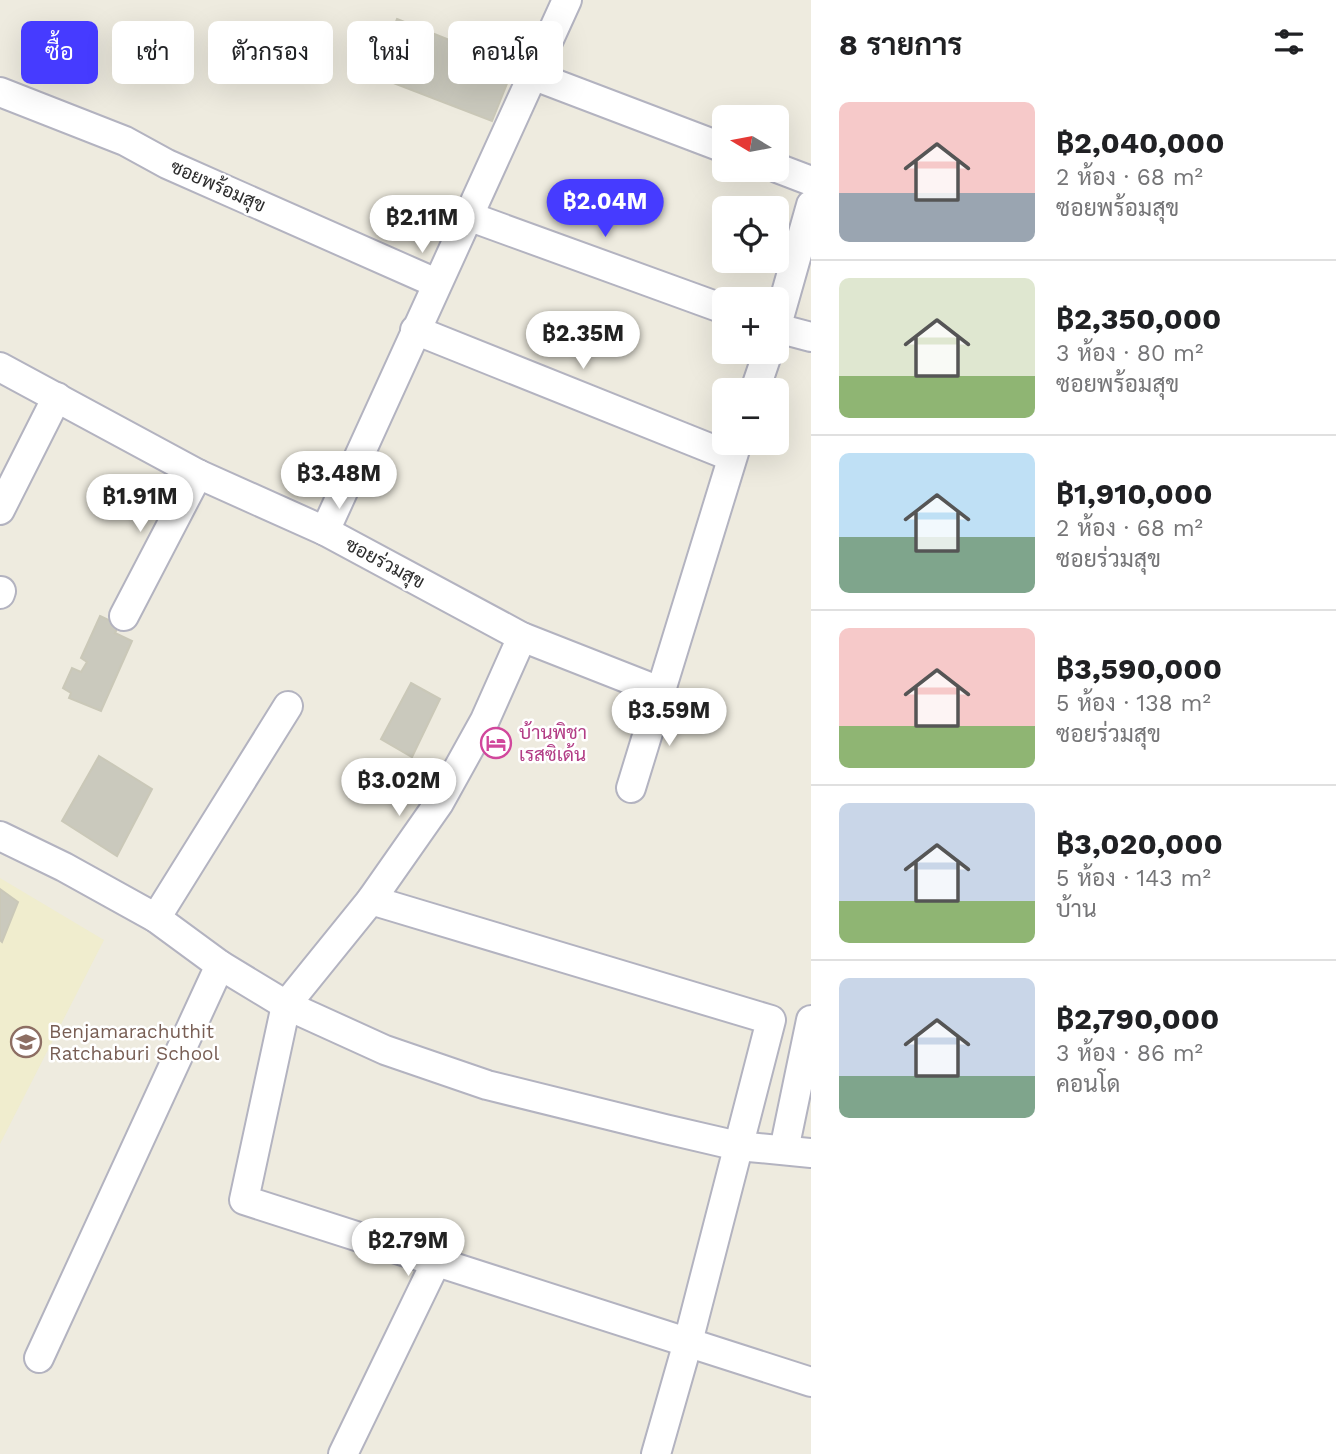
<!DOCTYPE html>
<html lang="th">
<meta charset="utf-8">
<style>
:root{--surface:#fff;--page:#f6f6f6;--text:#202124;--muted:#757577;--line:#e0e0e0;--accent:#463bff}
body{margin:0;font-family:"Work Sans",Sarabun,sans-serif;background:var(--page);color:var(--text);height:100vh;display:flex;flex-direction:column;font-size:26px;white-space:nowrap}
*{box-sizing:border-box;margin:0}
p{font-size:23px;color:var(--muted)}
.icon{flex:none;width:38px;height:38px;fill:none;stroke:currentColor;stroke-width:2;stroke-linecap:round;stroke-linejoin:round}
.map{position:relative;flex:1;overflow:hidden}
.side{display:flex;flex-direction:column;background:var(--surface);width:525px}
.side>*{flex:none}
.hud{position:absolute;left:21px;top:21px;width:665px;height:63px;display:flex;gap:14px}
.needle{width:46px;rotate:280deg}
.fabs{position:absolute;left:712px;top:105px;display:grid;gap:14px}
.fabs a{display:grid;place-items:center;width:77px;height:77px;border-radius:10px;background:var(--surface);box-shadow:0 7px 28px #0002;font-size:35px}
.price{position:absolute;translate:-50% -60px;padding:0 16px;border-radius:24px;background:#fff;color:#222;font-size:23px;line-height:46px;filter:drop-shadow(0 2px 4px #0008)}
.price::after{content:'';position:absolute;left:50%;top:42px;width:21px;height:16px;margin-left:-10px;background:inherit;clip-path:polygon(0 0,100% 0,50% 100%)}
.price.current{background:var(--accent);color:#fff}
ul{padding:0;list-style:none}
li{display:flex;align-items:center;gap:21px;height:175px;padding:0 28px}
li+li{border-top:2px solid var(--line)}
li span{display:grid;place-items:center;flex:none;width:196px;height:140px;border-radius:10px;color:#555}
li>.icon{margin-inline-start:auto}
span .icon{width:84px;height:84px;fill:#fffc;stroke-width:1}
li b{font-size:30px}
h2{display:flex;justify-content:space-between;align-items:center;height:84px;padding:0 28px;font-size:30px}
.tag{padding:0 24px;border-radius:10px;background:var(--surface);box-shadow:0 7px 28px #0002;font-size:24px;line-height:63px}
.tag.current{background:var(--accent);color:#fff}
main{display:flex;flex:1;min-height:0}
.map>svg:first-child{display:block}
</style>
<main>
<div class="map">
<svg width="811" height="1454" viewBox="0 0 811 1454">
<rect width="100%" height="100%" fill="#eeebdf"/>
<!-- education -->
<path fill="#f0edce" d="M 0,878 L 104,940 L 0,1144 Z"/>
<!-- building -->
<g fill="#cac9bd" stroke="#cac8b8" stroke-width="2">
<path d="M 397,19 L 514,66 L 492,121 L 375,76 Z"/>
<path d="M 100,616 L 119,625 L 115,633 L 132,641 L 101,711 L 69,698 L 71,693 L 63,688 L 72,668 L 81,672 L 87,662 L 81,658 Z"/>
<path d="M 411,683 L 440,699 L 412,757 L 381,739 Z"/>
<path d="M 99,756 L 152,789 L 117,856 L 62,821 Z"/>
<path d="M 0,889 L 18,902 L 2,942 L 0,940 Z"/>
</g>
<g fill="none" stroke-linecap="round" stroke-linejoin="round">
<!-- minor casing -->
<g stroke="#b3b3c0" stroke-width="32">
<g id="minor">
<path d="M 532,75 L 724,148"/>
<path d="M 0,92 L 125,141 L 167,164 L 436,283"/>
<path d="M 777,168 L 811,181"/>
<path d="M 468,216 L 724,309"/>
<path d="M 777,325 L 811,205"/>
<path d="M 777,328 L 811,337"/>
<path d="M 415,330 L 732,457"/>
<path d="M 0,367 L 198,474 L 325,531 L 522,637 L 662,692"/>
<path d="M 755,390 L 768,352"/>
<path d="M 0,510 L 57,397"/>
<path d="M 325,531 L 567,0"/>
<path d="M 0,594 L 1,591"/>
<path d="M 124,616 L 198,474"/>
<path d="M 522,637 L 485,720 L 439,803 L 371,900 L 286,1005 L 244,1200 L 811,1382"/>
<path d="M 631,788 L 737,443"/>
<path d="M 0,836 L 64,867 L 156,918 L 220,965 L 286,1005 L 385,1050 L 487,1085 L 665,1129 L 738,1146 L 811,1153"/>
<path d="M 371,900 L 771,1020 L 688,1342 L 656,1454"/>
<path d="M 156,918 L 288,706"/>
<path d="M 784,1150 L 811,1020"/>
<path d="M 39,1358 L 220,965"/>
<path d="M 343,1454 L 436,1262"/>
</g>
</g>
<!-- minor -->
<use href="#minor" stroke="#fff" stroke-width="28"/>
</g>
<!-- icons -->
<defs>
<g id="hotel-ring" transform="scale(1.575)"><circle r="9.5" fill="#fff" stroke="#d1479c" stroke-width="1.5"/><path d="M-6-4.5h1.5V1H6V5H4.5V3h-9V5H-6ZM-4 0a1.8 1.8 0 1 1 3.6 0ZM.5 0V-2.5h3Q6-2.5 6 0Z" fill="#d1479c"/></g>
<g id="school-ring" transform="scale(1.575)"><circle r="9.5" fill="#fff" stroke="#8d6e63" stroke-width="1.5"/><path d="M0-5L7-2L0 1L-7-2ZM-4 1L0 2.5L4 1V4Q0 6-4 4Z" fill="#8d6e63"/></g>
</defs>
<g fill-rule="evenodd">
<use href="#hotel-ring" x="496" y="743"/>
<use href="#school-ring" x="26" y="1042"/>
</g>
<g text-anchor="middle" dominant-baseline="central" stroke-width="5" stroke-linejoin="round" paint-order="stroke">
<!-- street labels -->
<g font-size="19" fill="#2d2d2d" stroke="#fff">
<text transform="translate(218 186) rotate(24)">ซอยพร้อมสุข</text>
<text transform="translate(385 563) rotate(28)">ซอยร่วมสุข</text>
</g>
<!-- hotel labels -->
<g font-size="19" fill="#b23c85" stroke="#fff" text-anchor="start">
<text x="519" y="732">บ้านพิชา<tspan x="519" dy="22">เรสซิเด้น</tspan></text>
</g>
<!-- education labels -->
<g font-size="19" fill="#785e54" stroke="#fff" text-anchor="start">
<text x="49" y="1031">Benjamarachuthit<tspan x="49" dy="22">Ratchaburi School</tspan></text>
</g>
</g>
</svg>
<div class="fabs">
<a><svg class="needle" viewBox="-14 -14 28 28"><path d="M0-13l5 13h-10z" fill="#e53935"/><path d="M0 13l5-13h-10z" fill="#757577"/></svg></a>
<a><svg class="icon" aria-label="locate" viewBox="0 0 24 24"><circle cx="12" cy="12" r="6"/><path d="M12 2v4M12 18v4M2 12h4M18 12h4"/></svg></a>
<a>+</a>
<a>−</a>
</div>
<b class="price current" style="left:605px;top:239px">฿2.04M</b>
<b class="price" style="left:422px;top:255px">฿2.11M</b>
<b class="price" style="left:583px;top:371px">฿2.35M</b>
<b class="price" style="left:339px;top:511px">฿3.48M</b>
<b class="price" style="left:140px;top:534px">฿1.91M</b>
<b class="price" style="left:669px;top:748px">฿3.59M</b>
<b class="price" style="left:399px;top:818px">฿3.02M</b>
<b class="price" style="left:408px;top:1278px">฿2.79M</b>
<div class="hud">
<a class="tag current">ซื้อ</a>
<a class="tag">เช่า</a>
<a class="tag">ตัวกรอง</a>
<a class="tag">ใหม่</a>
<a class="tag">คอนโด</a>
</div>
</div>
<section class="side">
<h2>8 รายการ<svg class="icon" aria-label="filters" viewBox="0 0 24 24"><path d="M4 7h16M4 17h16"/><circle cx="9" cy="7" r="2"/><circle cx="15" cy="17" r="2"/></svg></h2>
<ul>
<li><span style="background:linear-gradient(#f6c9c9 65%,#9aa5b1 0)"><svg class="icon" aria-label="home" viewBox="0 0 24 24"><path d="M3 11l9-7 9 7M6 9v11h12V9"/></svg></span><div><b>฿2,040,000</b><p>2 ห้อง · 68 m²</p><p>ซอยพร้อมสุข</p></div></li>
<li><span style="background:linear-gradient(#dfe7d0 70%,#8fb573 0)"><svg class="icon" aria-label="home" viewBox="0 0 24 24"><path d="M3 11l9-7 9 7M6 9v11h12V9"/></svg></span><div><b>฿2,350,000</b><p>3 ห้อง · 80 m²</p><p>ซอยพร้อมสุข</p></div></li>
<li><span style="background:linear-gradient(#bfe0f5 60%,#7fa58c 0)"><svg class="icon" aria-label="home" viewBox="0 0 24 24"><path d="M3 11l9-7 9 7M6 9v11h12V9"/></svg></span><div><b>฿1,910,000</b><p>2 ห้อง · 68 m²</p><p>ซอยร่วมสุข</p></div></li>
<li><span style="background:linear-gradient(#f6c9c9 70%,#8fb573 0)"><svg class="icon" aria-label="home" viewBox="0 0 24 24"><path d="M3 11l9-7 9 7M6 9v11h12V9"/></svg></span><div><b>฿3,590,000</b><p>5 ห้อง · 138 m²</p><p>ซอยร่วมสุข</p></div></li>
<li><span style="background:linear-gradient(#c9d6e8 70%,#8fb573 0)"><svg class="icon" aria-label="home" viewBox="0 0 24 24"><path d="M3 11l9-7 9 7M6 9v11h12V9"/></svg></span><div><b>฿3,020,000</b><p>5 ห้อง · 143 m²</p><p>บ้าน</p></div></li>
<li><span style="background:linear-gradient(#c9d6e8 70%,#7fa58c 0)"><svg class="icon" aria-label="home" viewBox="0 0 24 24"><path d="M3 11l9-7 9 7M6 9v11h12V9"/></svg></span><div><b>฿2,790,000</b><p>3 ห้อง · 86 m²</p><p>คอนโด</p></div></li>
</ul>
</section>
</main>
